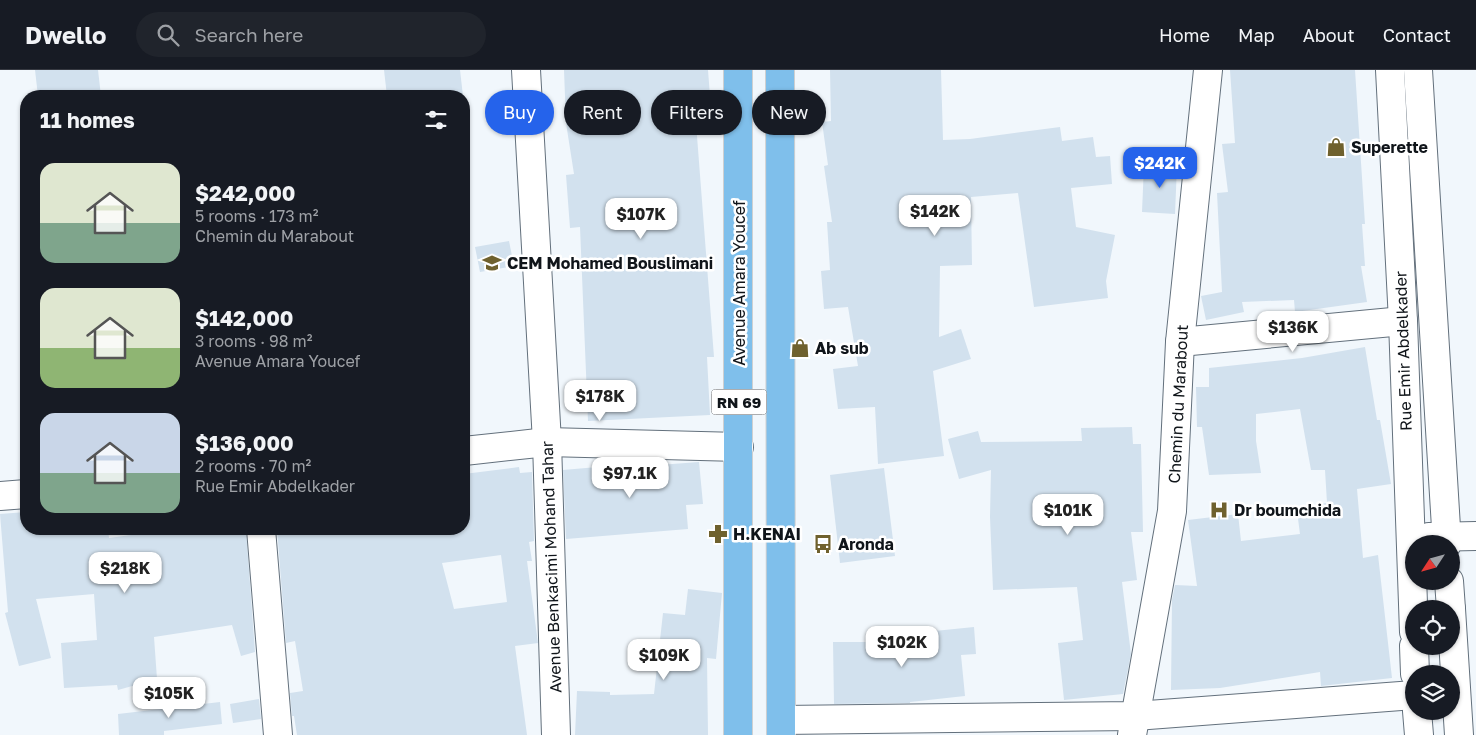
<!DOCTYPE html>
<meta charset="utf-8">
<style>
:root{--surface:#171b24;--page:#20242c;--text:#f1f3f6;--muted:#9ea1a6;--line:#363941;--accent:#2563eb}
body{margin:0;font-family:"Golos Text",sans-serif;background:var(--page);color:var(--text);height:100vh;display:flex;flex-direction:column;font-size:19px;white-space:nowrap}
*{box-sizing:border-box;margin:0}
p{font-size:16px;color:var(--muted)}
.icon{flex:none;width:28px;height:28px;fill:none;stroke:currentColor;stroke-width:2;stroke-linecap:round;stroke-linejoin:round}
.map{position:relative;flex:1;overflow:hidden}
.drawer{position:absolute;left:20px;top:20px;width:450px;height:445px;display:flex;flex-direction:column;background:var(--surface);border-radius:20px;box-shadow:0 1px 4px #0004}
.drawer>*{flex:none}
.guide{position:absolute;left:485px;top:20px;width:475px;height:45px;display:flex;gap:10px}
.needle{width:32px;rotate:234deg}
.buttons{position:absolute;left:1405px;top:465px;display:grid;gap:10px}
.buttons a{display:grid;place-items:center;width:55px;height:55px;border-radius:50%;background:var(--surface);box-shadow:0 1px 4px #0004;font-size:25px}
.price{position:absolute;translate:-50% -42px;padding:0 11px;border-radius:10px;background:#fff;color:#222;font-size:16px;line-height:32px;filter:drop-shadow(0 1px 2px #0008)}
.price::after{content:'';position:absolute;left:50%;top:30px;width:15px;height:11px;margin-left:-8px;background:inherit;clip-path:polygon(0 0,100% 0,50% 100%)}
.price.current{background:var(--accent);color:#fff}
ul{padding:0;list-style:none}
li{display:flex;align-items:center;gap:15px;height:125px;padding:0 20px}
li span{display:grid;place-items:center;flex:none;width:140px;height:100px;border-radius:15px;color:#555}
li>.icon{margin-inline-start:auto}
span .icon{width:60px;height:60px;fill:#fffc;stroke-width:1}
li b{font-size:21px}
h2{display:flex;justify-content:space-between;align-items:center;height:60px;padding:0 20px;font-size:21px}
.pill{padding:0 18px;border-radius:22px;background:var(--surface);box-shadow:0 1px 4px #0004;font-size:18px;line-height:45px}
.pill.current{background:var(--accent);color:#fff}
header{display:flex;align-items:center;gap:30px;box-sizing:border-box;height:70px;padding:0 25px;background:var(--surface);border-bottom:1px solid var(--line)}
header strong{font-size:24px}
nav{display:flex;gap:28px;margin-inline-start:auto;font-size:18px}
.search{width:350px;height:45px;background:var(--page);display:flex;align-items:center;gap:12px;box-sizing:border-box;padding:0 18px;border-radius:28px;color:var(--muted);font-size:19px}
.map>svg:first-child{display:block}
</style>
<header>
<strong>Dwello</strong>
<div class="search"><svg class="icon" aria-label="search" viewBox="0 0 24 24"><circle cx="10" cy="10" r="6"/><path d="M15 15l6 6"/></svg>Search here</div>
<nav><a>Home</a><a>Map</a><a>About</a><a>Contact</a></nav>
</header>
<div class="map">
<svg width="1476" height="665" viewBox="0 0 1476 665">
<rect width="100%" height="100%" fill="#f1f7fc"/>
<!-- building -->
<g fill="#d2e1ee" fill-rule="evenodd">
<path d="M 35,0 L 98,0 L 101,26 L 38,26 Z"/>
<path d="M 384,0 L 460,0 L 463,26 L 387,26 Z"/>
<path d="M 564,0 L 708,0 L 711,39 L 695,40 L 714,287 L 707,287 L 710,345 L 588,351 L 580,157 L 570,158 L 566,105 L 574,104 L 566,53 Z"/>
<path d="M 830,0 L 941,0 L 943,70 L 970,69 L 1060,57 L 1062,71 L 1093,67 L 1096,87 L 1110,86 L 1112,114 L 1071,118 L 1076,157 L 1115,165 L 1106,211 L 1108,228 L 1034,237 L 1018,123 L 971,127 L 972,195 L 940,196 L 939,267 L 961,259 L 971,289 L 933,301 L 944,386 L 878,394 L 875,337 L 838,339 L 833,299 L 858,296 L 848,237 L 824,239 L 821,201 L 830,200 L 827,152 L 832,152 L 824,96 L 828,95 L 822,52 L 831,51 Z"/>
<path d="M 1230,0 L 1355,0 L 1365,154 L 1362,154 L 1365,196 L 1361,196 L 1367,232 L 1295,242 L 1294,230 L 1242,232 L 1244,242 L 1206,250 L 1201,226 L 1222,222 L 1217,123 L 1228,122 L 1222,74 L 1235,73 Z"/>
<path d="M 1144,95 L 1177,96 L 1175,144 L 1142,142 Z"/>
<path d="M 509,171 L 514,196 L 480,202 L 475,177 Z"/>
<path d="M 1365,277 L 1377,350 L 1380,350 L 1391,414 L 1357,419 L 1363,488 L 1378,485 L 1392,608 L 1321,616 L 1320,602 L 1220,618 L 1171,620 L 1172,530 L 1175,515 L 1197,516 L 1188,450 L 1238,444 L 1241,471 L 1300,464 L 1297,441 L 1318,440 L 1317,434 L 1327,433 L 1325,400 L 1311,400 L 1300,339 L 1256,344 L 1256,371 L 1261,403 L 1209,405 L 1202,357 L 1197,357 L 1196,317 L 1209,317 L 1209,298 L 1302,288 Z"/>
<path d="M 1132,357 L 1133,374 L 1141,374 L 1143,462 L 1131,462 L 1137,510 L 1122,512 L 1131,584 L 1123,624 L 1064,630 L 1058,573 L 1083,570 L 1077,517 L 993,520 L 990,447 L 991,400 L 959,409 L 948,369 L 978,361 L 981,372 L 1082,371 L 1081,358 Z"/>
<path d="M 699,392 L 703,434 L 686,435 L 688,459 L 566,469 L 563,400 L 632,394 L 632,397 Z"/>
<path d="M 519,397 L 520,403 L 532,402 L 534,471 L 529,472 L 532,491 L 527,491 L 538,573 L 515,576 L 527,665 L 297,665 L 294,646 L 292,646 L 290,623 L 303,621 L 295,571 L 286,573 L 277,459 L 464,459 L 464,404 ZM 501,485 L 507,532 L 454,539 L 442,493 Z"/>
<path d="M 884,398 L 895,486 L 840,493 L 830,405 Z"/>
<path d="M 26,442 L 26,459 L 108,459 L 109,468 L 175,459 L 246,459 L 255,582 L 241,586 L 232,555 L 154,567 L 157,609 L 118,620 L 117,615 L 64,618 L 61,573 L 97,570 L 94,524 L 36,529 L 51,588 L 19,596 L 5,543 L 8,542 L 0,444 Z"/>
<path d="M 688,519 L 722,523 L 716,589 L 707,588 L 708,665 L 575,665 L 577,621 L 610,622 L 610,625 L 654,624 L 663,543 L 685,545 Z"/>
<path d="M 974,557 L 976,584 L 961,585 L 965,626 L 910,632 L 910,633 L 834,634 L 833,572 L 905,572 L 905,564 Z"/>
<path d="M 259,629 L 261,649 L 233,653 L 230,634 Z"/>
<path d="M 220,632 L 222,654 L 164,661 L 164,665 L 119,665 L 118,644 Z"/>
</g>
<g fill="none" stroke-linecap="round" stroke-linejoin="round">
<!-- minor casing -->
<g stroke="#63707c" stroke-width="30">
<g id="minor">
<path d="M 526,0 L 547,372 L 556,665"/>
<path d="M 1390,0 L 1403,251 L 1414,562"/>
<path d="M 1418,0 L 1447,474"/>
<path d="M 1180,272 L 1403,251"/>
<path d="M 464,381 L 547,372 L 739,377"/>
<path d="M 0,426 L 26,424"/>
<path d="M 261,459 L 278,665"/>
<path d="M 1429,467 L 1476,466"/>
<path d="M 1449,511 L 1451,539"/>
<path d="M 1451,539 L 1459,665"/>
<path d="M 1414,576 L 1415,604"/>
<path d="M 1417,641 L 1419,665"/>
<path d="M 781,650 L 1135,646 L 1414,625"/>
<path d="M 1132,665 L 1172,441 L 1180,272 L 1208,0"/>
</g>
</g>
<!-- major casing -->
<g stroke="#cfd0d1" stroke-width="30">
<g id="major">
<path d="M 738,0 L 738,665"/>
<path d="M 780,0 L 781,665"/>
</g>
</g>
<!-- minor -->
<use href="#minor" stroke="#fff" stroke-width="28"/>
<!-- major -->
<use href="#major" stroke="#7fbfeb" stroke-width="28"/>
</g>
<!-- icons -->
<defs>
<g id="shop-bare" transform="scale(1.5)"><path d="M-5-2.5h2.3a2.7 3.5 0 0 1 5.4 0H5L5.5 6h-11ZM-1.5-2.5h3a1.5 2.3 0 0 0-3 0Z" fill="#6f612e" stroke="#fff" stroke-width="2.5" paint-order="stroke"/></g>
<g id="school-bare" transform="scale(1.5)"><path d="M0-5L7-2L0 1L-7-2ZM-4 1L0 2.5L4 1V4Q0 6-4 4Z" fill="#6f612e" stroke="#fff" stroke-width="2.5" paint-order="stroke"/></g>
<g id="hospital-bare" transform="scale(1.5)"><path d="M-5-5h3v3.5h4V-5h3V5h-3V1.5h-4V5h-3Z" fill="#6f612e" stroke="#fff" stroke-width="2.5" paint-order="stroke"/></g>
<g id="pharmacy-bare" transform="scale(1.5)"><path d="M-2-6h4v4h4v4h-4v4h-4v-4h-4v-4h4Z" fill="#6f612e" stroke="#fff" stroke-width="2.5" paint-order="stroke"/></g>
<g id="bus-bare" transform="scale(1.5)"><path d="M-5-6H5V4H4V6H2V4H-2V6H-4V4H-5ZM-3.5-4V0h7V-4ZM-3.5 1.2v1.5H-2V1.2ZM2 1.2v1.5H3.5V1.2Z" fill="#6f612e" stroke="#fff" stroke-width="2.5" paint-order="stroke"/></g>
</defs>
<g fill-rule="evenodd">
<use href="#shop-bare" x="1336" y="77"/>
<use href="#school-bare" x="492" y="193"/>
<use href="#shop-bare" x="800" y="278"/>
<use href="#hospital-bare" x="1219" y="440"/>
<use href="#pharmacy-bare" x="718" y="464"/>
<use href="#bus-bare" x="823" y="474"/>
</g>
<g text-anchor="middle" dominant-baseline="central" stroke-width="5" stroke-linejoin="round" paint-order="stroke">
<!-- shield labels -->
<rect fill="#fff" stroke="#585b5f" stroke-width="1" x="711.5" y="319.5" width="55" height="25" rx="4"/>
<g font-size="15" font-weight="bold" fill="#10151a">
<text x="739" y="332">RN 69</text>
</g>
<!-- poi labels -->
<g font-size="16" font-weight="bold" fill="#10151a" stroke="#fff" text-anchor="start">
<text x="1351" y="77">Superette</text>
<text x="507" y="193">CEM Mohamed Bouslimani</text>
<text x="815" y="278">Ab sub</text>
<text x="1234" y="440">Dr boumchida</text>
<text x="733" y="464">H.KENAI</text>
<text x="838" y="474">Aronda</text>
</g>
<!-- street labels -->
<g font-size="16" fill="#10151a" stroke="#fff">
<text transform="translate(739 213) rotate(-90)">Avenue Amara Youcef</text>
<text transform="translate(1403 281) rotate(-92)">Rue Emir Abdelkader</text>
<text transform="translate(1178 334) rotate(-87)">Chemin du Marabout</text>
<text transform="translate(551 497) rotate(-92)">Avenue Benkacimi Mohand Tahar</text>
</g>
</g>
</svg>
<div class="buttons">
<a><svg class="needle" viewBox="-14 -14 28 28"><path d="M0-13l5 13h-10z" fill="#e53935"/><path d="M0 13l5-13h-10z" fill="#9ea1a6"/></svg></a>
<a><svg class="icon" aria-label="locate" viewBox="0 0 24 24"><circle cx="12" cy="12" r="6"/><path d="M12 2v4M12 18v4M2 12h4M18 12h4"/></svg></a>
<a><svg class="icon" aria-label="layers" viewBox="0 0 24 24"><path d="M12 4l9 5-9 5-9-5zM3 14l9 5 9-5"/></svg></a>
</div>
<b class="price current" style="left:1160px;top:119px">$242K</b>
<b class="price" style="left:935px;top:167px">$142K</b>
<b class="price" style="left:641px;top:170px">$107K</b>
<b class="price" style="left:1293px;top:283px">$136K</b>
<b class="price" style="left:600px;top:352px">$178K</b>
<b class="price" style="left:630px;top:429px">$97.1K</b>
<b class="price" style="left:1068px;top:466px">$101K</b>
<b class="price" style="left:125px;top:524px">$218K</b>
<b class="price" style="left:902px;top:598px">$102K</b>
<b class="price" style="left:664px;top:611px">$109K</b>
<b class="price" style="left:169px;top:649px">$105K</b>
<div class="guide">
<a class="pill current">Buy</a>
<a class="pill">Rent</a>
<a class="pill">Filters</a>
<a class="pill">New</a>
</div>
<section class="drawer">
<h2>11 homes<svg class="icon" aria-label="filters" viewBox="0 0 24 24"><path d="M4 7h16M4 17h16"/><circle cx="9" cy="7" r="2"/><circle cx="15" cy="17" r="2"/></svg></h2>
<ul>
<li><span style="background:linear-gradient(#dfe7d0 60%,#7fa58c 0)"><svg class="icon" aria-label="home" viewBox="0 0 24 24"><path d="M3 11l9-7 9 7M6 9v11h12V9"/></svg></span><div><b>$242,000</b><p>5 rooms · 173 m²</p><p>Chemin du Marabout</p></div></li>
<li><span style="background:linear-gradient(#dfe7d0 60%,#8fb573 0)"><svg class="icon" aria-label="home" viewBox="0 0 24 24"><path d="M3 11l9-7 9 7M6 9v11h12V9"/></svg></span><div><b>$142,000</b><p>3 rooms · 98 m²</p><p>Avenue Amara Youcef</p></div></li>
<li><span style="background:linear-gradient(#c9d6e8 60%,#7fa58c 0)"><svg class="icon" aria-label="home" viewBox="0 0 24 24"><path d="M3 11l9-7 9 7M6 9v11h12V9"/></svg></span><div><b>$136,000</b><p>2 rooms · 70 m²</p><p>Rue Emir Abdelkader</p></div></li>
</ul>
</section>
</div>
